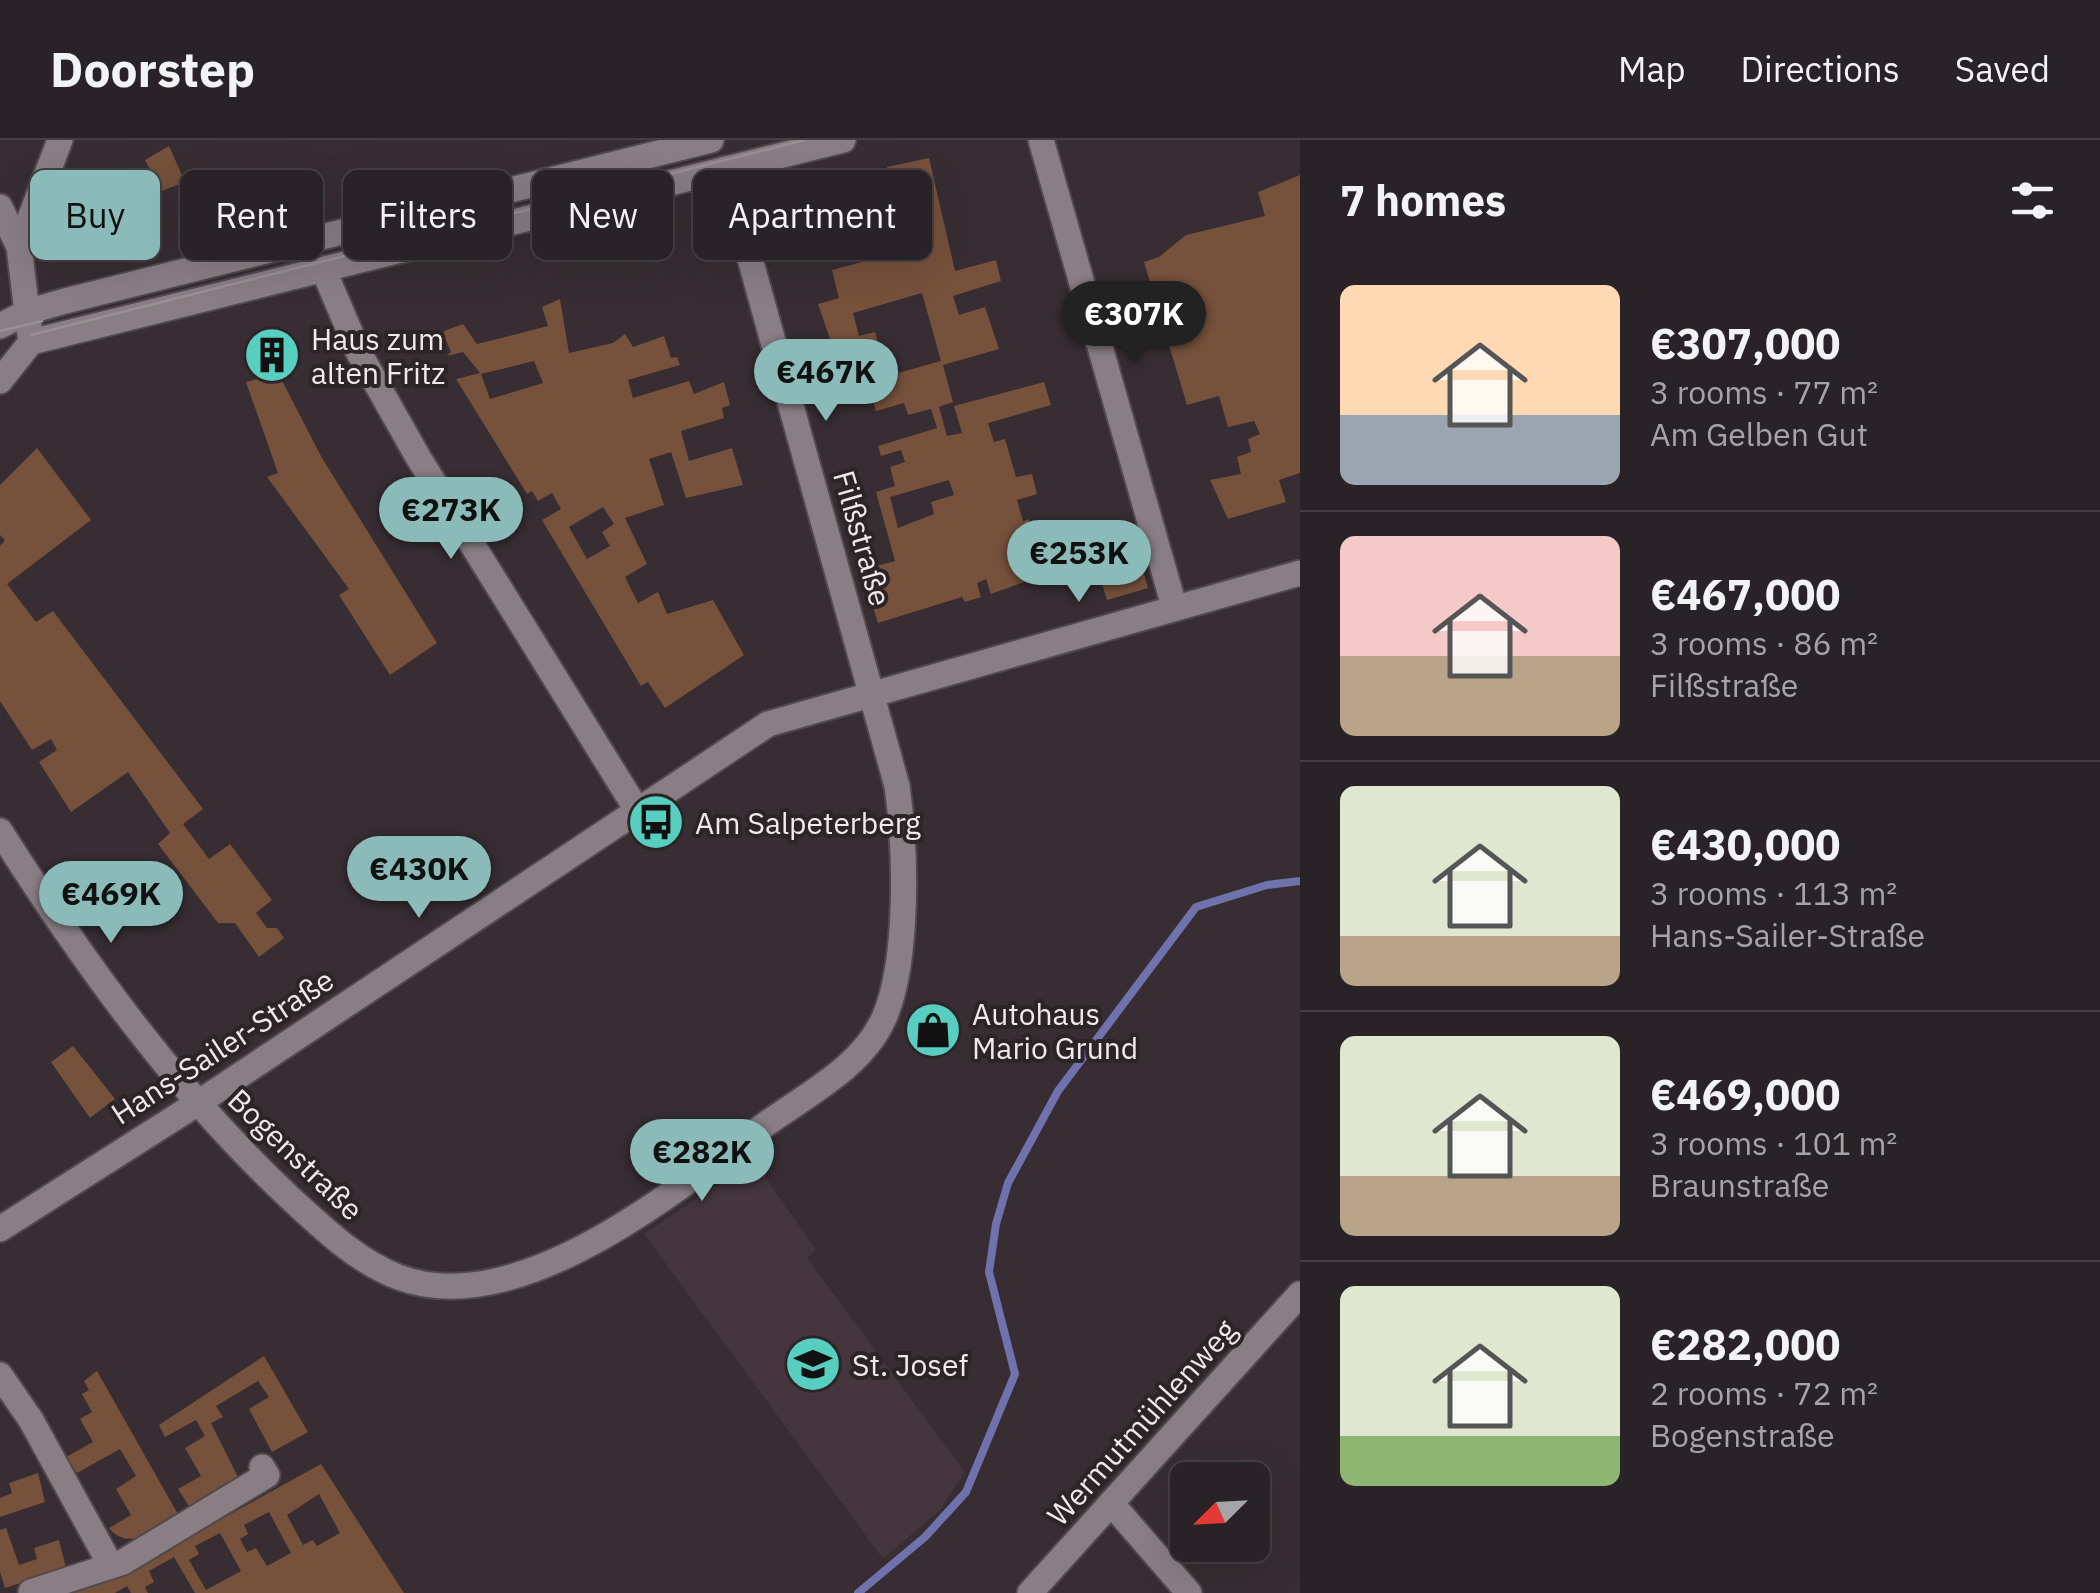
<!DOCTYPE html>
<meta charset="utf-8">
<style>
:root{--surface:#292226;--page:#352f32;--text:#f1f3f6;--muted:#a5a4a7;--line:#453f43;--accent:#8bbbb9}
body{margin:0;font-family:"IBM Plex Sans",sans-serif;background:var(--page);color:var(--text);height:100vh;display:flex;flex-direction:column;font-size:38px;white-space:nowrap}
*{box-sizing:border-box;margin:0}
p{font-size:32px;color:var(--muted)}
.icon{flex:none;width:55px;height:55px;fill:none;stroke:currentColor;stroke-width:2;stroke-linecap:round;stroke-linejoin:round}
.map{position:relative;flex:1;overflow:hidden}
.sheet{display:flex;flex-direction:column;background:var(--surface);width:800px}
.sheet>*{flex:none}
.top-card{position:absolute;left:30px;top:30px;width:950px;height:90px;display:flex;gap:20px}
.needle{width:65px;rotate:246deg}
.tools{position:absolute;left:1170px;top:1322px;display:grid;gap:20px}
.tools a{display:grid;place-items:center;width:100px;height:100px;border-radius:15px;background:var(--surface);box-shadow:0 10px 40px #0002,0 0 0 2px var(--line);font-size:50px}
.price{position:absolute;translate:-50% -85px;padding:0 22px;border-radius:35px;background:var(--accent);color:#111;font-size:32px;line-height:65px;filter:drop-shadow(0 2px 5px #0008)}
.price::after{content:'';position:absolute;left:50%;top:60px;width:30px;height:22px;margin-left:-15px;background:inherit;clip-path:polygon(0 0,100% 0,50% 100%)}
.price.active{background:#222;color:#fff}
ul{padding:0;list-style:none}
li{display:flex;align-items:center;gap:30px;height:250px;padding:0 40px}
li+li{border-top:2px solid var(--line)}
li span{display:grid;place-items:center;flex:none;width:280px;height:200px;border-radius:15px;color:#555}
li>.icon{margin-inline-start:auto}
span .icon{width:120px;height:120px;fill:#fffc;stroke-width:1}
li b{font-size:42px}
h2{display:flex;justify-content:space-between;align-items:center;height:120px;padding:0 40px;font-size:42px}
.tag{padding:0 35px;border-radius:15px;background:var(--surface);box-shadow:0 10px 40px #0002,0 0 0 2px var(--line);font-size:35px;line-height:90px}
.tag.active{background:var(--accent);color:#111}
header{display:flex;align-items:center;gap:60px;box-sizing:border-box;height:140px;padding:0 50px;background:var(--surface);border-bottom:2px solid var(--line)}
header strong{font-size:48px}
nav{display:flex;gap:55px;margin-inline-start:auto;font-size:35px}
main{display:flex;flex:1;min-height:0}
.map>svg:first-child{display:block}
</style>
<header>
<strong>Doorstep</strong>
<nav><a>Map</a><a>Directions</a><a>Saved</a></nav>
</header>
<main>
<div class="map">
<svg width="1300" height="1453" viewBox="0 0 1300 1453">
<rect width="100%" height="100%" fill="#372d32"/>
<!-- built -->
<path fill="#45363e" d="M 753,1020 L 816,1110 L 807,1118 L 965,1332 L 939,1371 L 883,1419 L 644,1094 Z"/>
<!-- green -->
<g fill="#76513c" fill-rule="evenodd">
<path d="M 169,6 L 185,42 L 162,51 L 145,20 Z"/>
<path d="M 929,18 L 955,131 L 996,120 L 1001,141 L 953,156 L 959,175 L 985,167 L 999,209 L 943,225 L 953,262 L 939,267 L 947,296 L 962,293 L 954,266 L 1044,242 L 1051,265 L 988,283 L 994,302 L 1005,299 L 1016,337 L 1032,334 L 1037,354 L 1017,360 L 1023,381 L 1029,379 L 1046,434 L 991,454 L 986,439 L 977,443 L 981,457 L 965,462 L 962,457 L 878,483 L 861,430 L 895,421 L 876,352 L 895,346 L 890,327 L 905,322 L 901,310 L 881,316 L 878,306 L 937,288 L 931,269 L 908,275 L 904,263 L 876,271 L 867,242 L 846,246 L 818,164 L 839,158 L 832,130 L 866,121 L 854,77 L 896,66 L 887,27 ZM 922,153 L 941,221 L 887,236 L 875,192 L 859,196 L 853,173 ZM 949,340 L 954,355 L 931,362 L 934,374 L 898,388 L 890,357 Z"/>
<path d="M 1300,35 L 1300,333 L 1279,340 L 1286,362 L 1228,379 L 1210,340 L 1241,334 L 1237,317 L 1251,312 L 1248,299 L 1260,294 L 1254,281 L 1228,287 L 1219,256 L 1187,265 L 1144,122 L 1159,117 L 1186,95 L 1265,76 L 1258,52 Z"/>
<path d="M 560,159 L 569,213 L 613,203 L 625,194 L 633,207 L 664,196 L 671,218 L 677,217 L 680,225 L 628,240 L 633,258 L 689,241 L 694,254 L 724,242 L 730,265 L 722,268 L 724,278 L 681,291 L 689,321 L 732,308 L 743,345 L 686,358 L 671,312 L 649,319 L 664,365 L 625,378 L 647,424 L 625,437 L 638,463 L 658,452 L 667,474 L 713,460 L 744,515 L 665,568 L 648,542 L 641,546 L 542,380 L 561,369 L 552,353 L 538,361 L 532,351 L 527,354 L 456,239 L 480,233 L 463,212 L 447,216 L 451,212 L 446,200 L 440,202 L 444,191 L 463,184 L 477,204 L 548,186 L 542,167 ZM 534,221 L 543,243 L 490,259 L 481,234 ZM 603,367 L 614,384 L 602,392 L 610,406 L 587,419 L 569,387 Z"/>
<path d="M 278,233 L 322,318 L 437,503 L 390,535 L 339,455 L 349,449 L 267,337 L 278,333 L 246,242 Z"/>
<path d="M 37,308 L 91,380 L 7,444 L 36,482 L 53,471 L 203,669 L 183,684 L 209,719 L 230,704 L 272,760 L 256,773 L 267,788 L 277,788 L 284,798 L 259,817 L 235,783 L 218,783 L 158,704 L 170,693 L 128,632 L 71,672 L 39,622 L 57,610 L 51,599 L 32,610 L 0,561 L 0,406 L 5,400 L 0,395 L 0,345 Z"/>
<path d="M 1138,414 L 1148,448 L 1107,460 L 1096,425 Z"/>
<path d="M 73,906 L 115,959 L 90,978 L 51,922 Z"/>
<path d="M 264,1216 L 308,1292 L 272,1312 L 249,1269 L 269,1257 L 258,1241 L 216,1266 L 223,1277 L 211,1283 L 240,1341 L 192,1371 L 178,1349 L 201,1336 L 185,1308 L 205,1296 L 196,1280 L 165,1297 L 159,1285 Z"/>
<path d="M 97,1231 L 179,1376 C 158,1388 129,1413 109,1388 L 131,1375 L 116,1349 L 136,1336 L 120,1309 L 77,1333 L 66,1317 L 93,1302 L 80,1279 L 92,1272 L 82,1254 L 89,1250 L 84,1241 Z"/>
<path d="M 321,1324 L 404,1453 L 195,1453 L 174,1417 L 149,1431 L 154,1442 L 145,1447 L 148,1453 L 131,1453 L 127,1446 L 115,1453 L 60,1453 L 144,1422 ZM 319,1354 L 340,1393 L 317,1406 L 313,1400 L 303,1405 L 287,1375 ZM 269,1372 L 291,1413 L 267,1426 L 256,1408 L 247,1412 L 240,1399 L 248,1394 L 244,1385 ZM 220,1393 L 241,1431 L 206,1450 L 189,1420 L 199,1414 L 195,1406 Z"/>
<path d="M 38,1333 L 45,1362 L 0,1377 L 0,1358 L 12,1353 L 9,1343 Z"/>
<path d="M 6,1388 L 19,1425 L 37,1419 L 34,1408 L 59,1400 L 66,1428 L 5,1448 L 0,1432 L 0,1390 Z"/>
</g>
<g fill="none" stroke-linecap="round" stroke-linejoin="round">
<!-- stream -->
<path stroke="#7072ae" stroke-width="8" d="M 858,1453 L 925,1397 L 966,1352 L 1015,1234 L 989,1132 L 996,1084 L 1008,1043 L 1058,951 L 1196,767 L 1267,745 L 1300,741"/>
<!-- minor casing -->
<g stroke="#51494d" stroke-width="29">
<g id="minor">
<path d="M 1041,0 L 1174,466"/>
<path d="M 0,67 L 19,107 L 27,172 L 0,186"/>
<path d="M 19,107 L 60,0"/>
<path d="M 324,131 L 358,211 L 418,317 L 637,670"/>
<path d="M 0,691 C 83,822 176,951 289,1057 C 323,1088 355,1120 398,1137 C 517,1182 672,1052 762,987 C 804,956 862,928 884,878 C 909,821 906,708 897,646 L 725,29"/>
<path d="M 0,1089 L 198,963 L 768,584 L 1300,433"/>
<path d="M 0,1235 L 31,1280 L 111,1426"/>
<path d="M 1111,1363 L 1189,1453"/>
<path d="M 31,1452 L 123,1422 L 267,1335 L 262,1327"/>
<path d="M 1030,1453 L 1300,1154"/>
</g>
</g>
<!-- secondary casing -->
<g stroke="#51494d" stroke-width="29">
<g id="secondary">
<path d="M 31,202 L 843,0"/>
<path d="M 31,202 L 27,172 L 65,161 L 711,0"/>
<path d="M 0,241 L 31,202"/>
</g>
</g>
<!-- minor -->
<use href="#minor" stroke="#897e84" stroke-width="25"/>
<!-- secondary -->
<use href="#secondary" stroke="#897e84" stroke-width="25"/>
<!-- tram -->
<g stroke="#999094" stroke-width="2.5">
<path d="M 0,191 L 42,181"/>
<path d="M 31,195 L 805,0"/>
</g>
</g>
<!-- icons -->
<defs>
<g id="building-disc" transform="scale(2.875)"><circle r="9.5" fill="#58cec0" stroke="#2d2428"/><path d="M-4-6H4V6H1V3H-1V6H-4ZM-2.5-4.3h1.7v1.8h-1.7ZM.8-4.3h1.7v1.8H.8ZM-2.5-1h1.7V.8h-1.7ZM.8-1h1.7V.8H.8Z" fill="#111"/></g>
<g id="bus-disc" transform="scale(2.875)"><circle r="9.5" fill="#58cec0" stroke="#2d2428"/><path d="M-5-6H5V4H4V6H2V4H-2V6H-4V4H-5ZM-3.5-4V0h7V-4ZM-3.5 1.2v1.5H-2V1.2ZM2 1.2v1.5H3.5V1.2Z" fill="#111"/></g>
<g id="shop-disc" transform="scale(2.875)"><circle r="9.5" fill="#58cec0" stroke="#2d2428"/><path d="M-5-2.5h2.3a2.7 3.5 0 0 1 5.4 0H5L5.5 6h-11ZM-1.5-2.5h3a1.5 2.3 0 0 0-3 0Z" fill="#111"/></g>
<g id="school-disc" transform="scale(2.875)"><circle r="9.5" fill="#58cec0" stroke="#2d2428"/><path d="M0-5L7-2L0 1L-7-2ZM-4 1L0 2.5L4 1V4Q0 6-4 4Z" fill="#111"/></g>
</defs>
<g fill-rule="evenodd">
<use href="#building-disc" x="272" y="215"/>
<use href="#bus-disc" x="656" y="682"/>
<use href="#shop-disc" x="933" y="890"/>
<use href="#school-disc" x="813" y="1224"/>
</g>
<g text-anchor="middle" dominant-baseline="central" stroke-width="8" stroke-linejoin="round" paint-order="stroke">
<!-- poi labels -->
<g font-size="30" fill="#f1eaed" stroke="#2d2428" text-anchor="start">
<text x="311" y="198">Haus zum<tspan x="311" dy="34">alten Fritz</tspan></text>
<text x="695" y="682">Am Salpeterberg</text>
<text x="972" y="873">Autohaus<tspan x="972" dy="34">Mario Grund</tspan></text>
<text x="852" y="1224">St. Josef</text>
</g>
<!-- street labels -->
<g font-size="30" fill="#f1eaed" stroke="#2d2428">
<text transform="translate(863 398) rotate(74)">Filßstraße</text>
<text transform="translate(222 906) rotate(-33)">Hans-Sailer-Straße</text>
<text transform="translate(296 1014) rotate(44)">Bogenstraße</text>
<text transform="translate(1141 1282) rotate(-48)">Wermutmühlenweg</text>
</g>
</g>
</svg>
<div class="tools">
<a><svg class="needle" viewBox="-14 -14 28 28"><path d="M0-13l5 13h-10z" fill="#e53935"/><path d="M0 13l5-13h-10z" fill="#a5a4a7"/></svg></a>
</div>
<b class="price active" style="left:1134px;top:226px">€307K</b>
<b class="price" style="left:826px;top:284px">€467K</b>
<b class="price" style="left:451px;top:422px">€273K</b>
<b class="price" style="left:1079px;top:465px">€253K</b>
<b class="price" style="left:419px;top:781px">€430K</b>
<b class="price" style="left:111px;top:806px">€469K</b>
<b class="price" style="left:702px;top:1064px">€282K</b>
<div class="top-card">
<a class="tag active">Buy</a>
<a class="tag">Rent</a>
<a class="tag">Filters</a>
<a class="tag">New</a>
<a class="tag">Apartment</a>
</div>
</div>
<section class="sheet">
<h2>7 homes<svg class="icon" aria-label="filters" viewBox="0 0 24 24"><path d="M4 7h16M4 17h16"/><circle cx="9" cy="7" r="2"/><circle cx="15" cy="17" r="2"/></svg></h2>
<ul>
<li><span style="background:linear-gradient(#ffd9b3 65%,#9aa5b1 0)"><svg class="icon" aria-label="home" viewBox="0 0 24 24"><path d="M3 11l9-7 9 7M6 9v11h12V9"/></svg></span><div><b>€307,000</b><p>3 rooms · 77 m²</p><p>Am Gelben Gut</p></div></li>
<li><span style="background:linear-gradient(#f6c9c9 60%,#b9a48a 0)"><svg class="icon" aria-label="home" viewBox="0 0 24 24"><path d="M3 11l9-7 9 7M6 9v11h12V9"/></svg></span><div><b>€467,000</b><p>3 rooms · 86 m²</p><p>Filßstraße</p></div></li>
<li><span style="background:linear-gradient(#dfe7d0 75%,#b9a48a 0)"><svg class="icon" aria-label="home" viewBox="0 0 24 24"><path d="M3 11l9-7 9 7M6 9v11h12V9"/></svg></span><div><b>€430,000</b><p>3 rooms · 113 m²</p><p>Hans-Sailer-Straße</p></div></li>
<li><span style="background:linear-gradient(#dfe7d0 70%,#b9a48a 0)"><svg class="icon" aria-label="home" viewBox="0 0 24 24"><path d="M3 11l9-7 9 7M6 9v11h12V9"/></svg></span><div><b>€469,000</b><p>3 rooms · 101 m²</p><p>Braunstraße</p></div></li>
<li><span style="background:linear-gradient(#dfe7d0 75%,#8fb573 0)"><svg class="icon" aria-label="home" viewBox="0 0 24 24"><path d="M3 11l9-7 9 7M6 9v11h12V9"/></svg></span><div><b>€282,000</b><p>2 rooms · 72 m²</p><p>Bogenstraße</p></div></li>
</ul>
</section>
</main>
